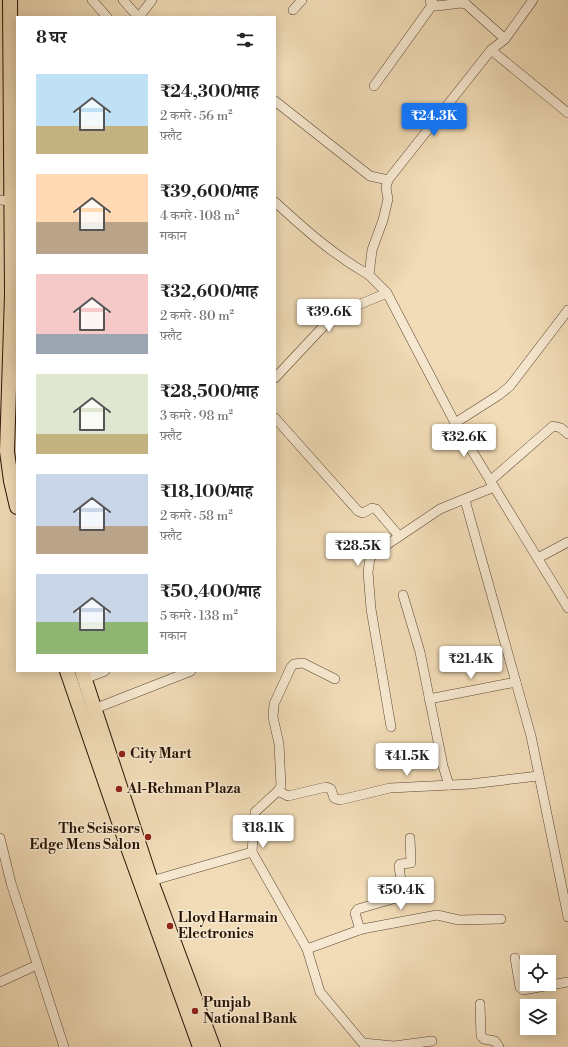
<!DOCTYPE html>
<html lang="hi">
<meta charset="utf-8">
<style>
:root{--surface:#fff;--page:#f6f6f6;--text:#222;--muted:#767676;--accent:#1a73e8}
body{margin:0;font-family:"Libre Bodoni","Noto Serif Devanagari",serif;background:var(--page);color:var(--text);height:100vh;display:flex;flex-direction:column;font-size:15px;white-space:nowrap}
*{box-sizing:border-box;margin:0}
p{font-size:13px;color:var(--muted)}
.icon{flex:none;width:22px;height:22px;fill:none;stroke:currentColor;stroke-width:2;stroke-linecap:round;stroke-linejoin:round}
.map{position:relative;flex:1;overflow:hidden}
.drawer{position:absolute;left:16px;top:16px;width:260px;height:656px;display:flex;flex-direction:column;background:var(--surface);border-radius:0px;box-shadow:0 2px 10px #0003}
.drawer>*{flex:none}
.fabs{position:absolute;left:520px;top:955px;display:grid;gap:8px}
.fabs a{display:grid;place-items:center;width:36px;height:36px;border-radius:0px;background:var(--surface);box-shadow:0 2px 10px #0003;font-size:20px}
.price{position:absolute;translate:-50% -34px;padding:0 9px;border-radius:4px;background:#fff;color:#222;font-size:13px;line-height:26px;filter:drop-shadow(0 1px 2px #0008)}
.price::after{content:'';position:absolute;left:50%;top:24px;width:12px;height:9px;margin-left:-6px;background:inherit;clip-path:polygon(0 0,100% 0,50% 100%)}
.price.selected{background:var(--accent);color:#fff}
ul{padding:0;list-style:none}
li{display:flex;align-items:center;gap:12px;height:100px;padding:0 20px}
li span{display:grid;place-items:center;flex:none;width:112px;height:80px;border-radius:0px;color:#555}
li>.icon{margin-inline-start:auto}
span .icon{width:48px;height:48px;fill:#fffc;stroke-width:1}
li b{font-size:17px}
h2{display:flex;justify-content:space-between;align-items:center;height:48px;padding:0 20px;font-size:17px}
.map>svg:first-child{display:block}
</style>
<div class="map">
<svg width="568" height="1047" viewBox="0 0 568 1047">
<rect width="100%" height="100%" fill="#f1dcb7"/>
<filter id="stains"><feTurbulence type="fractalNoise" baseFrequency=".005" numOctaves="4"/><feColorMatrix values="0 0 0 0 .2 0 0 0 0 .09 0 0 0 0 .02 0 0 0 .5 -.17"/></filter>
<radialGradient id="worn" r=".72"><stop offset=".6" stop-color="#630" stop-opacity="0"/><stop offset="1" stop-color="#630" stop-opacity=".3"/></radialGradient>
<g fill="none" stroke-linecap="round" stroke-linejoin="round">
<!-- minor casing -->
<g stroke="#5a4531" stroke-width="10">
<g id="minor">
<path d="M 92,0 L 107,17"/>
<path d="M 123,0 L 138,17"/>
<path d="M 533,0 L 505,39 L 491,50 L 388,180 L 386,188 L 388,199 L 383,220 L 372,250 L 369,275 L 387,293 L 455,423 L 568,608"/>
<path d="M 430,1 L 437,6 L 461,3 L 466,4 L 505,39"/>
<path d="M 293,10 L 302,0"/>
<path d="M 139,17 L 152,0"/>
<path d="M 491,50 L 568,113"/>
<path d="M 374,86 L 433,4"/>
<path d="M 275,101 L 370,176 L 388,180"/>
<path d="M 0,200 L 12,201"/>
<path d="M 275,202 C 306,230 332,254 369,275"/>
<path d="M 275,378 L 334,315 L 387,293"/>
<path d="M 275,418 L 358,511 L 363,513 L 372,508 L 376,509 L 399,536"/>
<path d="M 455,423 L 499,395 L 510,386 L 568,310"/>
<path d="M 490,481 L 553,426 L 561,428 L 568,434"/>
<path d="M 465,500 L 531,736 L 568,917"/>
<path d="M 538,558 L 568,542"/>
<path d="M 403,595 L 420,652 L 443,766 L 449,785"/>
<path d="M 84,679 L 105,671"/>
<path d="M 335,679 L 303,663 L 294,664 L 291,667 L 274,704 L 273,717 L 279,744 L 281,786 L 278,791 L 255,812 L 252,852 L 307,949 L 320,992 L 366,1047"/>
<path d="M 429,699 L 516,682"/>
<path d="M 94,709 L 191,671"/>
<path d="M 391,727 L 371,609 L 368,572 L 370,558 L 376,552 L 440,509 L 494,487"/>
<path d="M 278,791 L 288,796 L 326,787 L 331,789 L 334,798 L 340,800 L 390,788 L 471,784 L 538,776"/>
<path d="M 0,838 L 11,883 L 64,1047"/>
<path d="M 151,881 L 252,852"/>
<path d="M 360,930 L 355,913 L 358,909 L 403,896 L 399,866 L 400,864 L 411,863 L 410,838"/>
<path d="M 307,949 L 362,929 L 437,915 L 459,920 L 501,919"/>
<path d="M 515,958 L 520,987 L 523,990 L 568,982"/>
<path d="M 0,982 L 37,965"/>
<path d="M 480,1004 L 481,1036 L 484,1039 L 495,1041 L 499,1047"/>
<path d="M 363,1043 L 394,1046 L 432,1041"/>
</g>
</g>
<!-- primary casing -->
<g stroke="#271304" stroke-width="16">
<g id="primary">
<path d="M 10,0 L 12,295 L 7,451 L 11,481 L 17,507"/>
<path d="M 67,671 L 127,845 L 200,1047"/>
<path d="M 82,671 L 151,881 L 213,1047"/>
</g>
</g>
<!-- minor -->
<use href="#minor" stroke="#f6e8d0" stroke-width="9"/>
<!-- primary -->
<use href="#primary" stroke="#f1dcb7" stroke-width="14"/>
</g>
<!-- markers -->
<g fill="#8f2418" stroke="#f6e8d0" stroke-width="1.5">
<circle cx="122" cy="754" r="4"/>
<circle cx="119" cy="789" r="4"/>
<circle cx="148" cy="837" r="4"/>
<circle cx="170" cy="926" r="4"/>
<circle cx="195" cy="1011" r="4"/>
</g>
<g text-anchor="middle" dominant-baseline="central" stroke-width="3" stroke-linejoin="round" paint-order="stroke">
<!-- poi labels -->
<g font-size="14" font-weight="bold" fill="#271304" stroke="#f6e8d0" text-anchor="start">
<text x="130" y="754">City Mart</text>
<text x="127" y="789">Al-Rehman Plaza</text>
<text x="140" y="829" text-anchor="end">The Scissors<tspan x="140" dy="16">Edge Mens Salon</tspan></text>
<text x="178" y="918">Lloyd Harmain<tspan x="178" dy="16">Electronics</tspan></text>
<text x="203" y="1003">Punjab<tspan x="203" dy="16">National Bank</tspan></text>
</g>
</g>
<rect width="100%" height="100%" filter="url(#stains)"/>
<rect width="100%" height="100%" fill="url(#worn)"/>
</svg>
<div class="fabs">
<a><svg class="icon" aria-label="locate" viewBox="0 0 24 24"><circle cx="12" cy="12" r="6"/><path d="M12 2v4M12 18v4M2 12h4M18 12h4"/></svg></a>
<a><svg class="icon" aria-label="layers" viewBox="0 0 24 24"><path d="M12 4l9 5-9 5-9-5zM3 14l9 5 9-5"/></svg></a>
</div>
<b class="price selected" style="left:434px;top:137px">₹24.3K</b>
<b class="price" style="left:329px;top:333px">₹39.6K</b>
<b class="price" style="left:464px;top:458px">₹32.6K</b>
<b class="price" style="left:358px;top:567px">₹28.5K</b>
<b class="price" style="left:471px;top:680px">₹21.4K</b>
<b class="price" style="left:407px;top:777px">₹41.5K</b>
<b class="price" style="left:263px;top:849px">₹18.1K</b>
<b class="price" style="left:401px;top:911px">₹50.4K</b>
<section class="drawer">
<h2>8 घर<svg class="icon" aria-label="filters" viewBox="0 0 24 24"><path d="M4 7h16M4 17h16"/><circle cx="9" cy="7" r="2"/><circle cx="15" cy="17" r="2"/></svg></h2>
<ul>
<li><span style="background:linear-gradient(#bfe0f5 65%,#c2b280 0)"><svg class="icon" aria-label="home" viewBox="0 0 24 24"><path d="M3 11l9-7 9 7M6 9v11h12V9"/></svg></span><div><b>₹24,300/माह</b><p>2 कमरे · 56 m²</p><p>फ़्लैट</p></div></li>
<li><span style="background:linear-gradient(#ffd9b3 60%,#b9a48a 0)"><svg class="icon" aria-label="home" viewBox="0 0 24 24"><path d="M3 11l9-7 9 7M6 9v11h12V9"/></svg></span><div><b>₹39,600/माह</b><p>4 कमरे · 108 m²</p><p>मकान</p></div></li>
<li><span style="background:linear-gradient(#f6c9c9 75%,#9aa5b1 0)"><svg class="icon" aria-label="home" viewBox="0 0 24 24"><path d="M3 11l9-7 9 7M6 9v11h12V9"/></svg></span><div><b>₹32,600/माह</b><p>2 कमरे · 80 m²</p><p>फ़्लैट</p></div></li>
<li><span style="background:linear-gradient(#dfe7d0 75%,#c2b280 0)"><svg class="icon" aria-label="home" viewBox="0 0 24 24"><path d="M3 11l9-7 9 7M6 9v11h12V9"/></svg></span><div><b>₹28,500/माह</b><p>3 कमरे · 98 m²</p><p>फ़्लैट</p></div></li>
<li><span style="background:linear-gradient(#c9d6e8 65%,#b9a48a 0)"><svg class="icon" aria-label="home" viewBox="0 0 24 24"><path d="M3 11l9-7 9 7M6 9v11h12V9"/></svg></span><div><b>₹18,100/माह</b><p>2 कमरे · 58 m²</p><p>फ़्लैट</p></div></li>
<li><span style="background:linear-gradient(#c9d6e8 60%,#8fb573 0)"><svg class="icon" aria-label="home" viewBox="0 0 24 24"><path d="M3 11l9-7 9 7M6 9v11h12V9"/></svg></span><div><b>₹50,400/माह</b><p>5 कमरे · 138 m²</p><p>मकान</p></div></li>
</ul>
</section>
</div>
